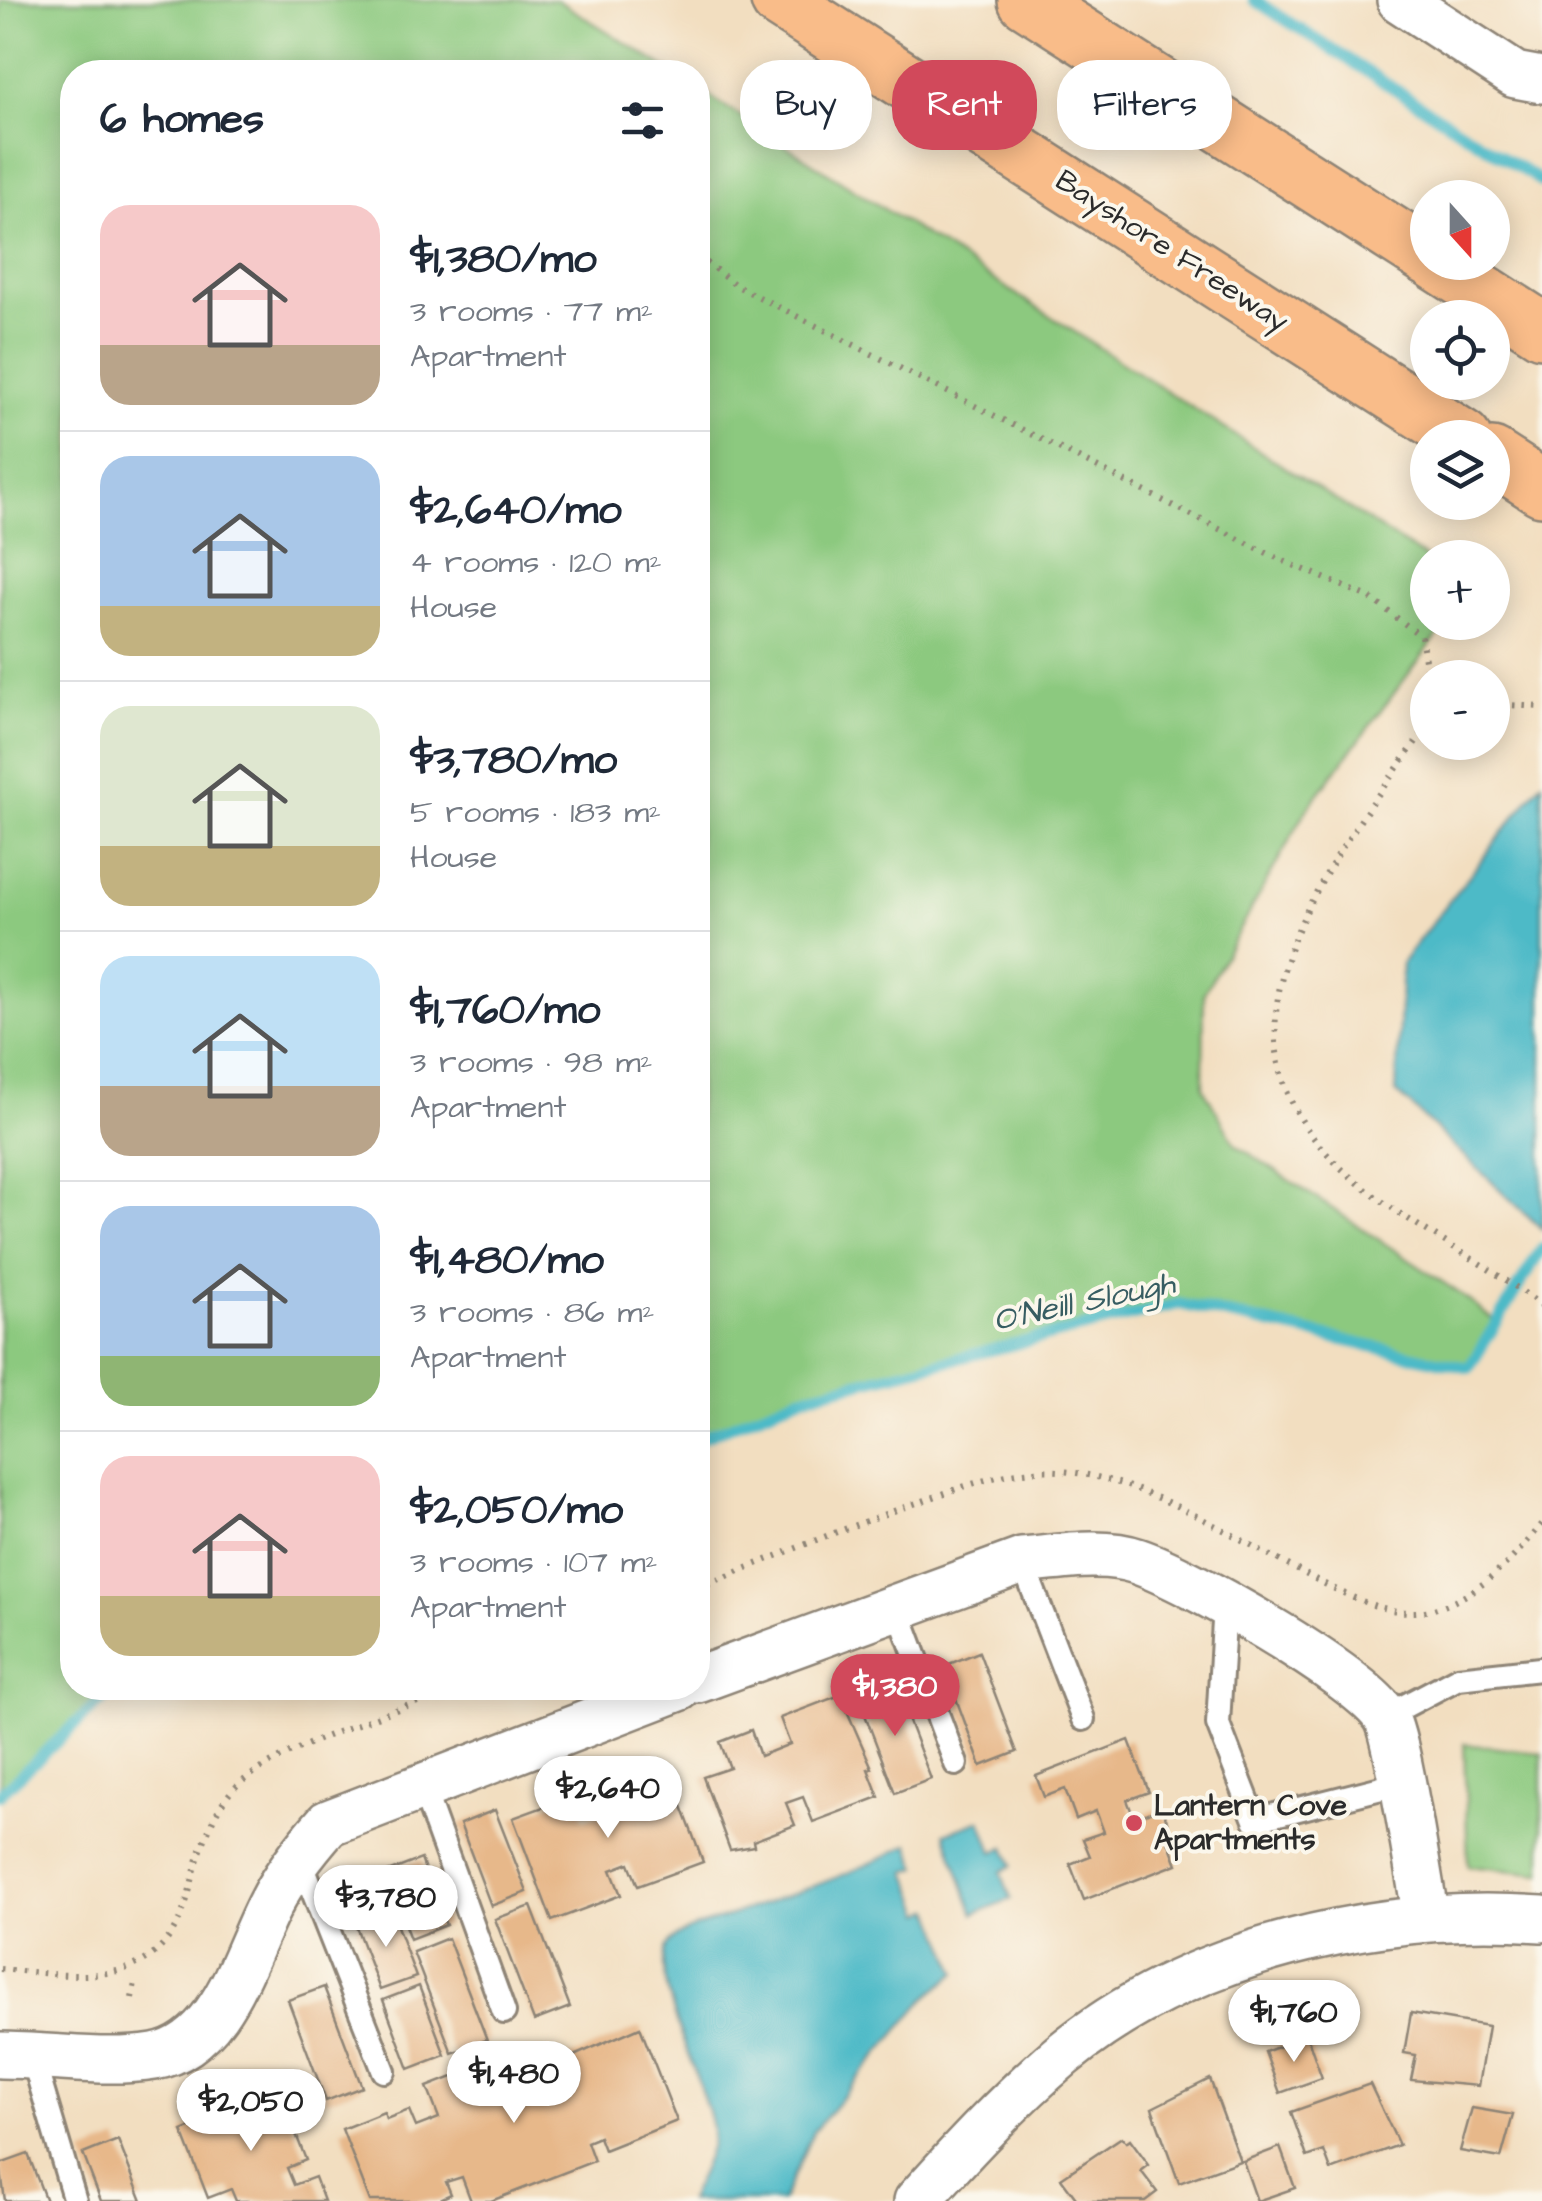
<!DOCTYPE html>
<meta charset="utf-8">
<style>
:root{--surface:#fff;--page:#f2f2f3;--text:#1f2937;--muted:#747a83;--line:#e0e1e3;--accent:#d1495b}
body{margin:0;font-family:"Architects Daughter",sans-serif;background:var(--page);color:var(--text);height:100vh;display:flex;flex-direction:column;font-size:38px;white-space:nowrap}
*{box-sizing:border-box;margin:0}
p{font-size:32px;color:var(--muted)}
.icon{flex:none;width:55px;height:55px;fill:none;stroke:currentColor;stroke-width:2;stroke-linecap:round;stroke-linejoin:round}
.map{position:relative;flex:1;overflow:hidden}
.details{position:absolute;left:60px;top:60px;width:650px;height:1640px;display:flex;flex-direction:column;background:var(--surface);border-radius:40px;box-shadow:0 5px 25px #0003}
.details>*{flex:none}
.hud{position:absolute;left:740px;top:60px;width:650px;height:90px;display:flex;gap:20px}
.needle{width:65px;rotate:159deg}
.fabs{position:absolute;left:1410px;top:180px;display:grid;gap:20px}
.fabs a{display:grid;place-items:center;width:100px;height:100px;border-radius:50%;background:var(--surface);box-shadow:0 5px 25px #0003;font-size:50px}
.price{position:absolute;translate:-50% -85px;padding:0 22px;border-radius:35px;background:#fff;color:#222;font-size:32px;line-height:65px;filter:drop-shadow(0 2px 5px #0008)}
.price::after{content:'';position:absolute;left:50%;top:60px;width:30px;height:22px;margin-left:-15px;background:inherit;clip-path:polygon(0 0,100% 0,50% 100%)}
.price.selected{background:var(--accent);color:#fff}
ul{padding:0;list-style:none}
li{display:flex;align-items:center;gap:30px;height:250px;padding:0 40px}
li+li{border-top:2px solid var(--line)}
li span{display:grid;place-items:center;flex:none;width:280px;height:200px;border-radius:30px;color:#555}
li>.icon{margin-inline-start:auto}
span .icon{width:120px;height:120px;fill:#fffc;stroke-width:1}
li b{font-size:42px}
h2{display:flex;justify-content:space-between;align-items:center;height:120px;padding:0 40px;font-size:42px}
.chip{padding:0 35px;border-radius:40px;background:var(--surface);box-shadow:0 5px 25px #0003;font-size:35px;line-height:90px}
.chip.selected{background:var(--accent);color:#fff}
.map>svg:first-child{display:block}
</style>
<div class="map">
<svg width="1542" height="2201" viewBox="0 0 1542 2201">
<rect width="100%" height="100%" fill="#fbf7ec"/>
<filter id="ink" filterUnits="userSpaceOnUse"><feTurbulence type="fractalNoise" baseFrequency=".01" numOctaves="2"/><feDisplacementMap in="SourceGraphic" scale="20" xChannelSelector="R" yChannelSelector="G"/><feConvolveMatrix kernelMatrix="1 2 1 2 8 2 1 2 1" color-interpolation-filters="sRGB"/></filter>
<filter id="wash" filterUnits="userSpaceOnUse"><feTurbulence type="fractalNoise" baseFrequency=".0048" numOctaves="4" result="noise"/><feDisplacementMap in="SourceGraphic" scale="40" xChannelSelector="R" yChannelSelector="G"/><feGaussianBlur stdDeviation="2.25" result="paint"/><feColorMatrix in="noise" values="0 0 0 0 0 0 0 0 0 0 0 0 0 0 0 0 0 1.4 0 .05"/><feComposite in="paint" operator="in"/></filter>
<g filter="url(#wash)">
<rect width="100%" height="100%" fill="#f2dec0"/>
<!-- green -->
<g fill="#8cc97f" stroke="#5c7a55" stroke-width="2.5">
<path d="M 0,0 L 557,0 L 672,72 L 72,72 L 72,1688 L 115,1688 L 0,1794 Z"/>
<path d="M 698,89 L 1427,559 L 1428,622 L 1447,623 L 1307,809 L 1204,993 L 1203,1087 L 1235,1144 L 1459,1293 L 1497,1323 L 1469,1368 L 1179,1304 L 800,1397 L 698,1439 Z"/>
<path d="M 1464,1744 L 1542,1753 L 1542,1874 L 1468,1866 Z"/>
</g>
<!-- water -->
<g fill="#4dbac7" stroke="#3c7279" stroke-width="2.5">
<path d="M 1542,782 L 1542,1229 L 1396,1092 L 1402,962 Z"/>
<path d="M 981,1820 L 993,1852 L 1005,1847 L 1012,1865 L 1001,1872 L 1011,1899 L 974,1914 L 945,1833 Z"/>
<path d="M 909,1844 L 918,1868 L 907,1872 L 923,1913 L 932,1909 L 957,1972 L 926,1998 L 813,2132 L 782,2201 L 688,2201 C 696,2181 714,2150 712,2129 C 708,2091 644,1967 670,1942 C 684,1928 714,1922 733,1915 C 792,1893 853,1875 909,1844 Z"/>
</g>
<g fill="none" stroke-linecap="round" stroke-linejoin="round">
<!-- stream -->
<g stroke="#4dbac7" stroke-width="12">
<path d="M 1254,0 L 1542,182"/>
<path d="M 698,1439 L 800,1397 L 1179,1304 L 1469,1368 L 1542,1248"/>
<path d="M 0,1794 L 115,1688"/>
</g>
</g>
<g id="blocks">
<!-- building -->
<g fill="#e7b88a">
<path d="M 979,1652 L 1017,1752 L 981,1766 L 944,1666 Z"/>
<path d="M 895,1685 L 931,1779 L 895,1793 L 859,1699 Z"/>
<path d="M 840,1695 L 872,1768 L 868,1769 L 879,1797 L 813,1822 L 803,1797 L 786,1803 L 795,1825 L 753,1841 L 754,1846 L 730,1850 L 703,1777 L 730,1768 L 720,1742 L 751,1730 L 760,1756 L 790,1744 L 780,1718 Z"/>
<path d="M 1129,1740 L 1149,1792 L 1127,1800 L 1134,1818 L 1162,1808 L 1169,1826 L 1163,1828 L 1177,1864 L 1084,1900 L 1070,1864 L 1090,1856 L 1083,1839 L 1104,1832 L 1096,1811 L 1076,1819 L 1065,1789 L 1044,1797 L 1036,1776 Z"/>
<path d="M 665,1761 L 703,1862 L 638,1886 L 629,1863 L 611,1870 L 621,1895 L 552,1921 L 513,1818 L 576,1795 L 584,1819 L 609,1810 L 600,1786 Z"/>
<path d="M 495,1810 L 527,1892 L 491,1906 L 460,1824 Z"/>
<path d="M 421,1859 L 446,1925 L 410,1939 L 385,1873 Z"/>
<path d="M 531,1906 L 570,2007 L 534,2021 L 495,1919 Z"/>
<path d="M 391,1910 L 416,1977 L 380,1990 L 355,1924 Z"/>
<path d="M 448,1938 L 487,2040 L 483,2041 L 493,2067 L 473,2074 L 463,2049 L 452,2053 L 413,1952 Z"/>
<path d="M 419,1986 L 445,2055 L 409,2069 L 383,2000 Z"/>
<path d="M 324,1987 L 362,2087 L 326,2101 L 288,2000 Z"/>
<path d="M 1411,2013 L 1488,2026 L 1478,2086 L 1411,2080 L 1416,2055 L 1404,2053 Z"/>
<path d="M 640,2027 L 677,2121 L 604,2150 L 599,2137 L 587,2142 L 594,2161 L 491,2201 L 471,2201 L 462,2177 L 446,2182 L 451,2194 L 442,2198 L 444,2201 L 370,2201 L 342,2129 L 384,2112 L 386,2119 L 409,2110 L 416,2127 L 439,2118 L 427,2087 L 460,2074 L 466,2089 L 489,2080 L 492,2089 L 520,2078 L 515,2064 L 551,2051 L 562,2078 L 574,2073 L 569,2058 Z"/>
<path d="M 1307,2036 L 1322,2078 L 1280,2093 L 1265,2052 Z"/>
<path d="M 1210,2079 L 1240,2161 L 1179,2183 L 1152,2108 Z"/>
<path d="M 1370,2084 L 1399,2145 L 1331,2170 L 1324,2151 L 1307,2157 L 1291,2112 Z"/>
<path d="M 280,2093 L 306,2160 L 287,2168 L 294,2185 L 315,2177 L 324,2201 L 236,2201 L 231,2189 L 208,2198 L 182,2131 Z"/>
<path d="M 1472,2108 L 1513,2115 L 1501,2158 L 1460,2151 Z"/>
<path d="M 1122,2137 L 1126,2142 L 1130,2139 L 1149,2165 L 1141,2171 L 1157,2192 L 1145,2201 L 1078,2201 L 1061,2178 Z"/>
<path d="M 118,2140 L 142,2201 L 101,2201 L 83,2154 Z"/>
<path d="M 1280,2147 L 1295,2188 L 1257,2201 L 1243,2161 Z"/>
<path d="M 28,2154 L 46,2201 L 5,2201 L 0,2164 Z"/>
</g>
</g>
</g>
<g filter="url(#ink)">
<use href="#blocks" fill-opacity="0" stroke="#8e8476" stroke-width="2.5"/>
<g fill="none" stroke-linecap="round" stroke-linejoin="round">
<!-- service casing -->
<g stroke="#8e8476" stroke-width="28">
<g id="service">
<path d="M 1022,1561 L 1083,1719"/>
<path d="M 896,1604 L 956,1764"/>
<path d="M 1225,1604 L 1218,1724 L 1255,1820 L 1401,1783"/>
<path d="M 1386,1716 L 1458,1678 L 1540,1669"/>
<path d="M 422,1786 L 504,2012"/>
<path d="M 299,1856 L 384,2071"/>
<path d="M 32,2055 L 75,2201"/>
</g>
</g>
<!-- minor casing -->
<g stroke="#8e8476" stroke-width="50">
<g id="minor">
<path d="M 1400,0 L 1515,75 L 1542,80"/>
<path d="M 698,1680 L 1022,1561 C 1057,1558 1103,1549 1137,1561 C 1190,1579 1351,1671 1384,1714 C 1398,1732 1419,1883 1426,1916"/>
<path d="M 0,2055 C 50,2055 104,2065 154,2057 C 222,2045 243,1956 270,1904 C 285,1874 306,1848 328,1823 L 679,1688"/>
<path d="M 917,2201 C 962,2151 1010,2099 1062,2055 C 1190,1949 1381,1907 1542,1919"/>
</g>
</g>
<!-- motorway casing -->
<g stroke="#8e8476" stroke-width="60">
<g id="motorway">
<path d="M 779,0 L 1463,438"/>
<path d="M 1026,0 L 1428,257"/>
<path d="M 1436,262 L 1542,330"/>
<path d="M 1492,456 L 1542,488"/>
</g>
</g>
<!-- path -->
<g stroke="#8e8476" stroke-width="6" stroke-dasharray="2.5 8" stroke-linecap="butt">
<path d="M 698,256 L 737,286 L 1279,559 L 1369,597 L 1421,636 L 1428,678"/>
<path d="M 1492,704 L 1542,707"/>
<path d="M 1428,725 C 1331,863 1180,1037 1358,1183 C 1415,1229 1484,1261 1542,1306"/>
<path d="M 698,1588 C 770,1559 842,1528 917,1503 C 954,1490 994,1474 1034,1471 C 1124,1464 1230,1536 1307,1575 C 1339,1591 1378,1613 1414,1612 C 1465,1610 1512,1562 1542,1524"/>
<path d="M 0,1969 C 63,1974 144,1993 178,1922 C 190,1899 192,1874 201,1850 C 210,1826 219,1801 239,1784 C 289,1743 392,1713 455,1688"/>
<path d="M 132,1998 L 135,1983"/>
</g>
<!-- service -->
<use href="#service" stroke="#fff" stroke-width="22"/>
<!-- minor -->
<use href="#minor" stroke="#fff" stroke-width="45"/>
<!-- motorway -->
<use href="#motorway" stroke="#f9bc89" stroke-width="55"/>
</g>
</g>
<!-- markers -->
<circle fill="#d1495b" stroke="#fbf7ec" stroke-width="4" cx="1134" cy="1823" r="10"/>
<g text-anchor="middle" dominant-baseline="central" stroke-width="8" stroke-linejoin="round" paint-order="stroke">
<!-- street labels -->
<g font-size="30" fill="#2b2b2b" stroke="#fbf7ec">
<text transform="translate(1172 251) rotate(33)">Bayshore Freeway</text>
</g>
<!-- poi labels -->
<g font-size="30" font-weight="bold" fill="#2b2b2b" stroke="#fbf7ec" text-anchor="start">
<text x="1154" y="1806">Lantern Cove<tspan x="1154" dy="34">Apartments</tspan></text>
</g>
<!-- water labels -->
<g font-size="32" font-style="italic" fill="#375d62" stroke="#fbf7ec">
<text transform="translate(1084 1302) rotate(-12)">O'Neill Slough</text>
</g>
</g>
</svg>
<div class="fabs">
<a><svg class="needle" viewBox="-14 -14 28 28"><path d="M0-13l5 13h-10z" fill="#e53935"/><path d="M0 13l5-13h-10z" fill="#747a83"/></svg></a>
<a><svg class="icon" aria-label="locate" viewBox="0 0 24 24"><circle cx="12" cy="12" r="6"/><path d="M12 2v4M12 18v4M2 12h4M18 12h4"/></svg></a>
<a><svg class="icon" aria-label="layers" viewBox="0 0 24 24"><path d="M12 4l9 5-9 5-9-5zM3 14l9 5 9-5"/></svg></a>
<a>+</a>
<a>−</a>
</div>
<b class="price selected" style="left:895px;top:1739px">$1,380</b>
<b class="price" style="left:608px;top:1841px">$2,640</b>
<b class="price" style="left:386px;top:1950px">$3,780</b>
<b class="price" style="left:1294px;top:2065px">$1,760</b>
<b class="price" style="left:514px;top:2126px">$1,480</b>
<b class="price" style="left:251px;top:2154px">$2,050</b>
<div class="hud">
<a class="chip">Buy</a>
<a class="chip selected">Rent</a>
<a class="chip">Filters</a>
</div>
<section class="details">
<h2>6 homes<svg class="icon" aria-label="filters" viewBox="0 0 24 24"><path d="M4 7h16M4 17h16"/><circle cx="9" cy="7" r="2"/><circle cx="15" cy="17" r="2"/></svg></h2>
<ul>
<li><span style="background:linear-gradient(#f6c9c9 70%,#b9a48a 0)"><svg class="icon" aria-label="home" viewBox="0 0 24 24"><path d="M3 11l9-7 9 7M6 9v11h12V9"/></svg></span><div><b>$1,380/mo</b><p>3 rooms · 77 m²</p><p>Apartment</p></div></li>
<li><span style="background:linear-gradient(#a9c7e8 75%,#c2b280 0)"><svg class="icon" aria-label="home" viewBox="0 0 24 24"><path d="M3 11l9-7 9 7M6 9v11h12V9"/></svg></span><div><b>$2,640/mo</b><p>4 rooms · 120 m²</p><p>House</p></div></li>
<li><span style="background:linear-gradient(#dfe7d0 70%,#c2b280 0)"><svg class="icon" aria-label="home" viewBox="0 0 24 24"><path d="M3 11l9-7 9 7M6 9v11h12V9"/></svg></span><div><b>$3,780/mo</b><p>5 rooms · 183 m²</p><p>House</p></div></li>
<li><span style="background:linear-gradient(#bfe0f5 65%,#b9a48a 0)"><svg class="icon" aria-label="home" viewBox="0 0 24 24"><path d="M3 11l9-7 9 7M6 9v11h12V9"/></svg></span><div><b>$1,760/mo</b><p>3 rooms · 98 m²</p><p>Apartment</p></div></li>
<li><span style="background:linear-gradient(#a9c7e8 75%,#8fb573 0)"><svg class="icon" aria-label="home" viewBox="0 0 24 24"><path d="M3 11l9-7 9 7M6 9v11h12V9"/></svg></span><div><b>$1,480/mo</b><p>3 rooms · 86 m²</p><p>Apartment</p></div></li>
<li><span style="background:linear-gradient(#f6c9c9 70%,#c2b280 0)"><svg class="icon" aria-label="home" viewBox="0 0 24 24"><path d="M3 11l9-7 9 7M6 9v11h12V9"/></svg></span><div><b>$2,050/mo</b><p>3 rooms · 107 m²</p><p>Apartment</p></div></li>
</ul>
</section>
</div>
